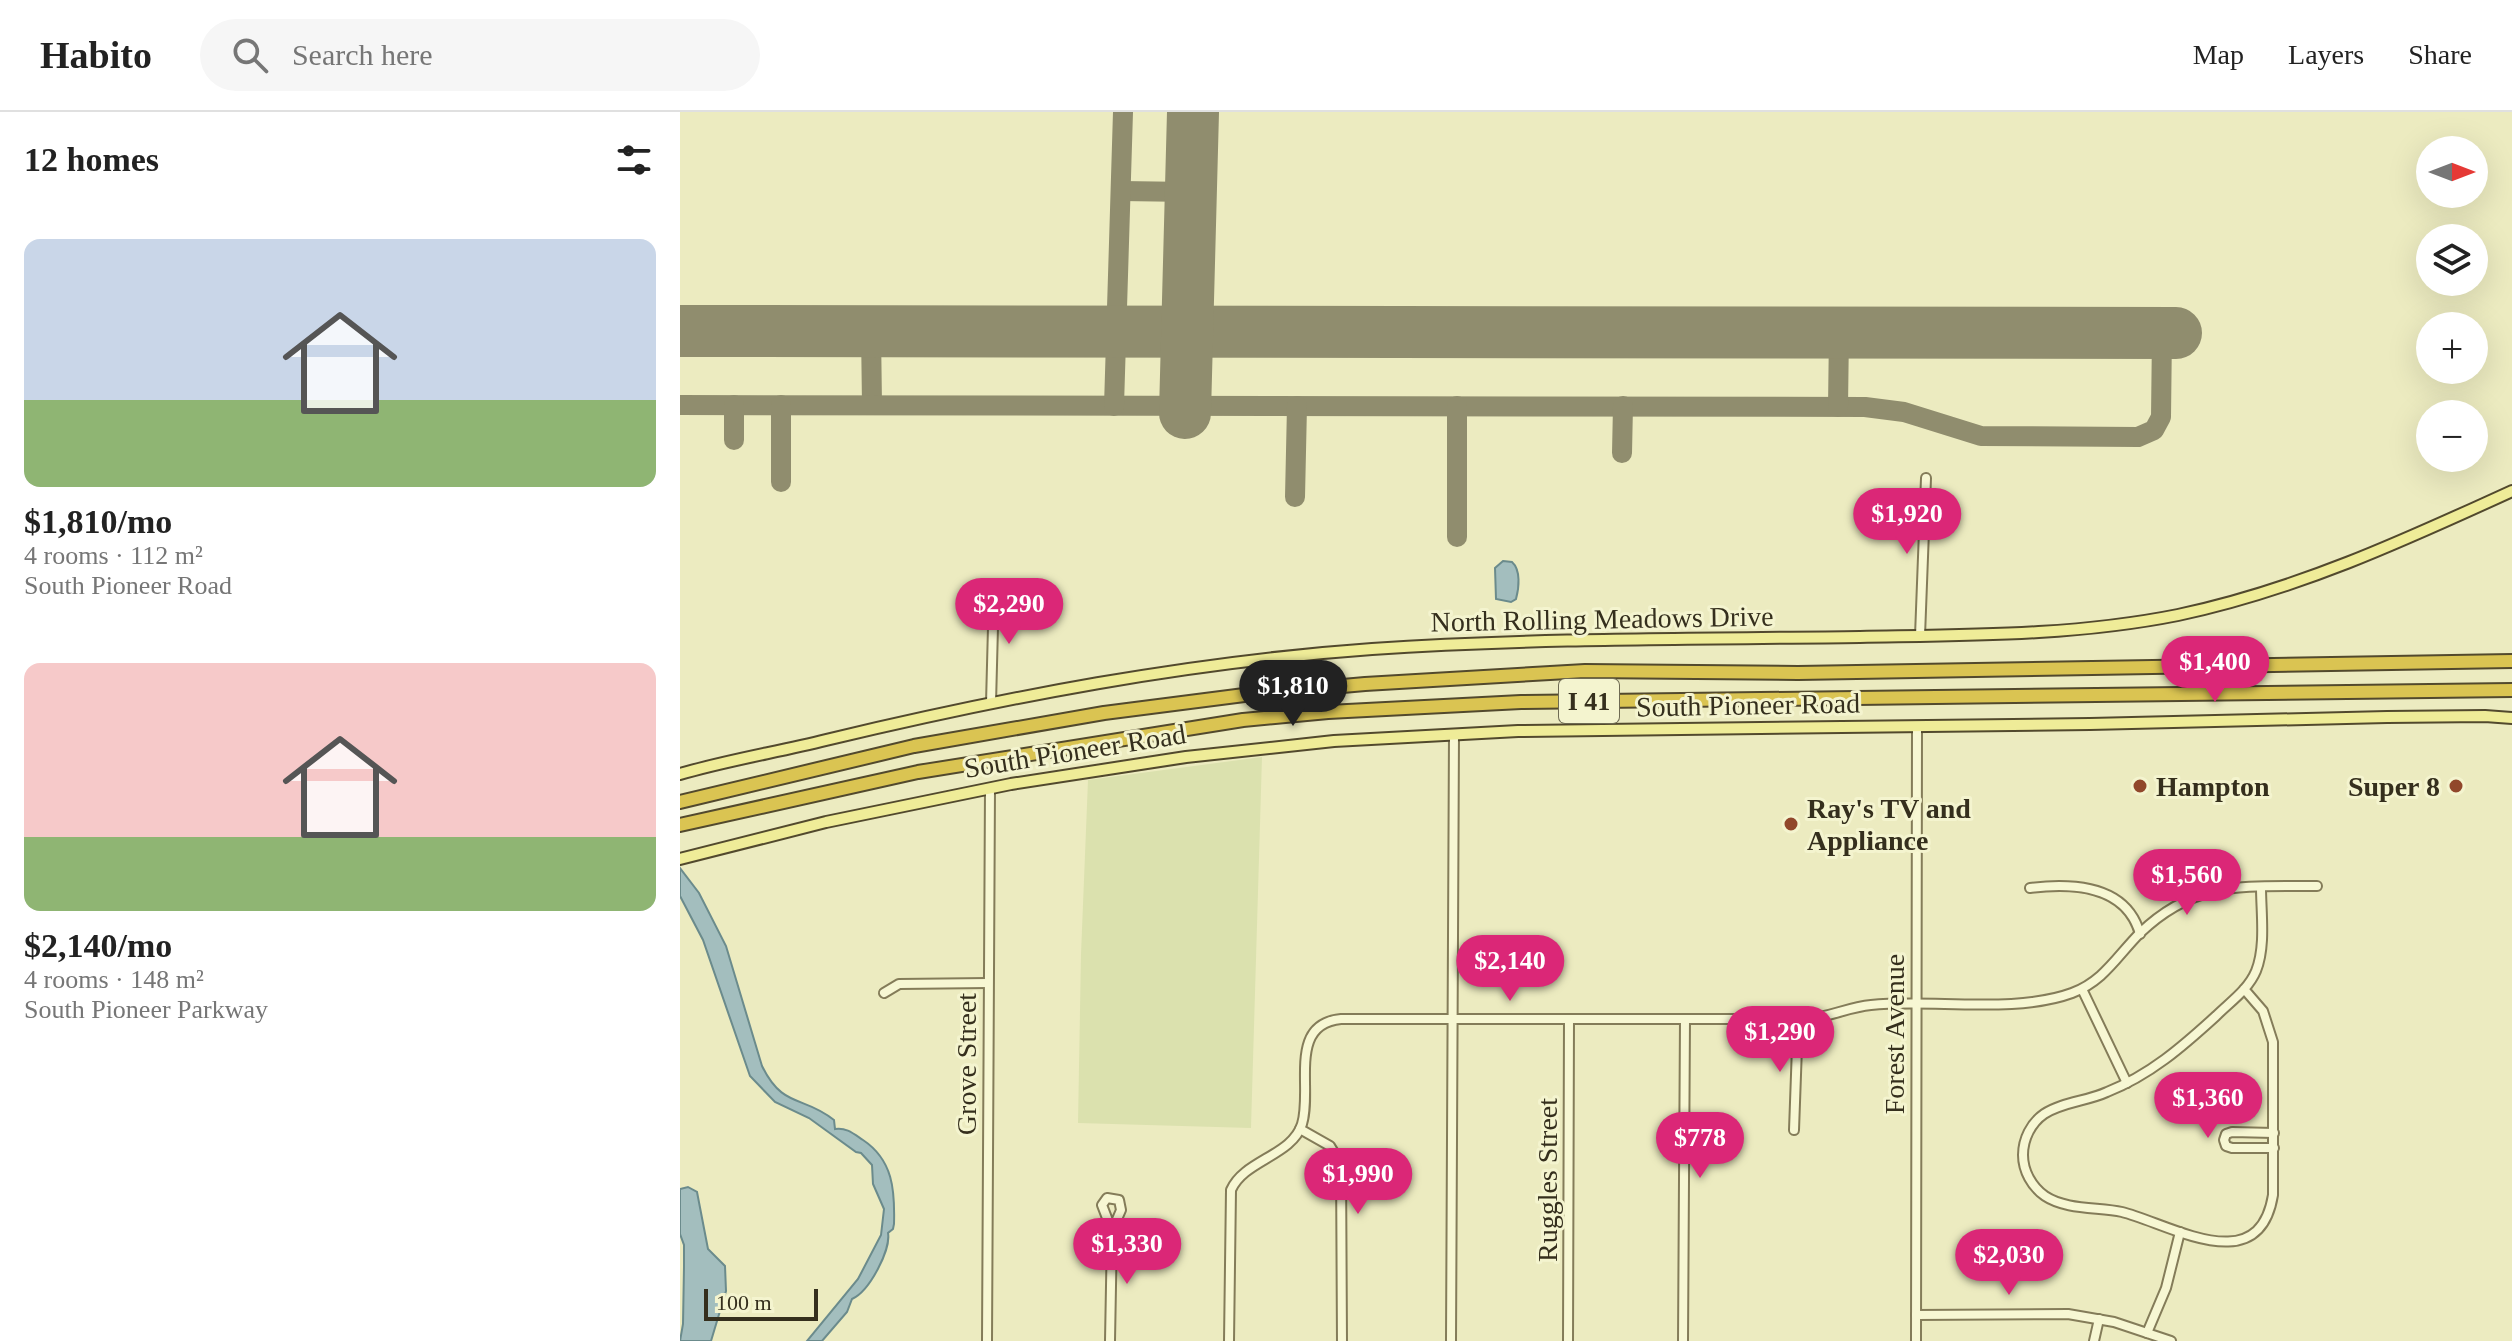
<!DOCTYPE html>
<meta charset="utf-8">
<style>
:root{--surface:#fff;--page:#f6f6f6;--text:#222;--muted:#767676;--line:#e0e0e0;--accent:#db2777}
body{margin:0;font-family:Georgia,serif;background:var(--page);color:var(--text);height:100vh;display:flex;flex-direction:column;font-size:30px;white-space:nowrap}
*{box-sizing:border-box;margin:0}
p{font-size:26px;color:var(--muted)}
.icon{flex:none;width:44px;height:44px;fill:none;stroke:currentColor;stroke-width:2;stroke-linecap:round;stroke-linejoin:round}
.map{position:relative;flex:1;overflow:hidden}
.side{display:flex;flex-direction:column;background:var(--surface);width:680px}
.side>*{flex:none}
.needle{width:52px;rotate:90deg}
.controls{position:absolute;left:1736px;top:24px;display:grid;gap:16px}
.controls a{display:grid;place-items:center;width:72px;height:72px;border-radius:50%;background:var(--surface);box-shadow:0 8px 32px #0002;font-size:40px}
.scale{position:absolute;left:24px;bottom:20px;width:114px;box-sizing:border-box;padding-left:8px;border:4px solid #352f1d;border-top:0;font-size:22px;line-height:28px;white-space:nowrap;color:#352f1d;-webkit-text-stroke:6px #f4f4cf;paint-order:stroke}
.price{position:absolute;translate:-50% -68px;padding:0 18px;border-radius:28px;background:var(--accent);color:#fff;font-size:26px;line-height:52px;filter:drop-shadow(0 2px 4px #0008)}
.price::after{content:'';position:absolute;left:50%;top:48px;width:24px;height:18px;margin-left:-12px;background:inherit;clip-path:polygon(0 0,100% 0,50% 100%)}
.price.current{background:#222;color:#fff}
ul{padding:0;list-style:none}
li{display:grid;align-content:center;gap:16px;height:424px;padding:0 24px}
li span{display:grid;place-items:center;height:248px;border-radius:16px;color:#555}
li>.icon{margin-inline-start:auto}
span .icon{width:144px;height:144px;fill:#fffc;stroke-width:1}
li b{font-size:34px}
h2{display:flex;justify-content:space-between;align-items:center;height:96px;padding:0 24px;font-size:34px}
header{display:flex;align-items:center;gap:48px;box-sizing:border-box;height:112px;padding:0 40px;background:var(--surface);border-bottom:2px solid var(--line)}
header strong{font-size:38px}
nav{display:flex;gap:44px;margin-inline-start:auto;font-size:28px}
.search{width:560px;height:72px;background:var(--page);display:flex;align-items:center;gap:20px;box-sizing:border-box;padding:0 28px;border-radius:44px;color:var(--muted);font-size:30px}
main{display:flex;flex:1;min-height:0}
.map>svg:first-child{display:block}
</style>
<header>
<strong>Habito</strong>
<div class="search"><svg class="icon" aria-label="search" viewBox="0 0 24 24"><circle cx="10" cy="10" r="6"/><path d="M15 15l6 6"/></svg>Search here</div>
<nav><a>Map</a><a>Layers</a><a>Share</a></nav>
</header>
<main>
<section class="side">
<h2>12 homes<svg class="icon" aria-label="filters" viewBox="0 0 24 24"><path d="M4 7h16M4 17h16"/><circle cx="9" cy="7" r="2"/><circle cx="15" cy="17" r="2"/></svg></h2>
<ul>
<li><span style="background:linear-gradient(#c9d6e8 65%,#8fb573 0)"><svg class="icon" aria-label="home" viewBox="0 0 24 24"><path d="M3 11l9-7 9 7M6 9v11h12V9"/></svg></span><div><b>$1,810/mo</b><p>4 rooms · 112 m²</p><p>South Pioneer Road</p></div></li>
<li><span style="background:linear-gradient(#f6c9c9 70%,#8fb573 0)"><svg class="icon" aria-label="home" viewBox="0 0 24 24"><path d="M3 11l9-7 9 7M6 9v11h12V9"/></svg></span><div><b>$2,140/mo</b><p>4 rooms · 148 m²</p><p>South Pioneer Parkway</p></div></li>
</ul>
</section>
<div class="map">
<svg width="1832" height="1229" viewBox="0 0 1832 1229">
<rect width="100%" height="100%" fill="#ecebc0"/>
<!-- farmland -->
<path fill="#dbe1ae" d="M 582,645 L 571,1016 L 398,1011 L 401,842 L 408,668 Z"/>
<!-- water -->
<g fill="#a3bebe" stroke="#6b8b8c" stroke-width="2">
<path d="M 823,449 L 832,450 C 841,458 839,476 836,487 L 831,490 L 816,487 L 815,456 Z"/>
<path d="M 0,756 L 19,781 L 46,834 L 82,954 C 103,997 123,983 154,1008 L 155,1017 C 166,1015 174,1022 183,1028 C 213,1048 215,1078 214,1112 L 213,1117 L 208,1121 C 211,1137 190,1179 172,1187 L 167,1200 L 142,1229 L 127,1229 L 178,1167 L 201,1123 L 204,1097 L 193,1072 L 192,1053 L 181,1041 L 176,1040 L 129,1006 L 95,990 L 70,964 L 23,828 L 0,784 Z"/>
<path d="M 8,1075 L 17,1080 L 28,1137 L 45,1154 L 46,1179 L 31,1229 L 0,1229 L 3,1212 L 4,1155 L 4,1133 L 0,1122 L 0,1077 Z"/>
</g>
<g fill="none" stroke-linecap="round" stroke-linejoin="round">
<!-- taxiway -->
<g stroke="#908d6e" stroke-width="20">
<path d="M 441,79 L 510,80"/>
<path d="M 191,219 L 192,293"/>
<path d="M 0,293 L 1185,295 L 1224,300 L 1301,324 L 1458,325 L 1474,318 L 1481,305 L 1482,221"/>
<path d="M 54,293 L 54,328"/>
<path d="M 434,294 L 443,0"/>
<path d="M 777,294 L 777,425"/>
<path d="M 1158,295 L 1159,220"/>
<path d="M 942,341 L 943,294"/>
<path d="M 101,370 L 101,293"/>
<path d="M 615,385 L 617,294"/>
</g>
<!-- runway -->
<g stroke="#908d6e" stroke-width="52">
<path d="M 0,219 L 1496,221"/>
<path d="M 505,301 L 513,0"/>
</g>
<!-- minor casing -->
<g stroke="#847c59" stroke-width="12">
<g id="minor">
<path d="M 1240,524 L 1246,366"/>
<path d="M 311,591 L 314,477"/>
<path d="M 1350,776 C 1391,771 1446,772 1460,822"/>
<path d="M 1402,877 L 1447,971"/>
<path d="M 1564,877 L 1583,899 L 1593,930 L 1593,1083 C 1579,1169 1490,1112 1442,1100 C 1418,1095 1386,1098 1365,1084 C 1352,1075 1343,1059 1343,1043 C 1343,1027 1351,1011 1364,1002 C 1382,990 1408,989 1427,980 C 1470,963 1502,935 1536,904 C 1550,890 1568,878 1576,859 C 1586,834 1581,801 1581,775"/>
<path d="M 204,881 L 219,872 L 308,871"/>
<path d="M 620,1017 L 650,1034 L 661,1052 L 662,1229"/>
<path d="M 1114,1018 L 1118,907"/>
<path d="M 1594,1021 L 1552,1020 L 1546,1022 L 1544,1028 L 1546,1034 L 1552,1036 L 1594,1036"/>
<path d="M 1236,1203 L 1388,1202 L 1434,1210 L 1491,1229"/>
<path d="M 1467,1221 L 1486,1176 L 1500,1120"/>
<path d="M 307,1229 L 310,676"/>
<path d="M 430,1229 L 432,1119 L 441,1098 L 439,1088 L 427,1086 L 422,1093 L 432,1119"/>
<path d="M 549,1229 L 551,1078 C 564,1048 612,1044 622,1012 C 633,977 607,912 661,907 L 1125,907 C 1148,906 1168,895 1191,893 C 1252,887 1335,902 1392,881 C 1424,869 1437,844 1460,821 C 1516,767 1565,775 1637,774"/>
<path d="M 771,1229 L 774,622"/>
<path d="M 888,1229 L 889,907"/>
<path d="M 1003,1229 L 1005,907"/>
<path d="M 1236,1229 L 1237,615"/>
<path d="M 1414,1229 L 1419,1207"/>
</g>
</g>
<!-- major casing -->
<g stroke="#52492d" stroke-width="14">
<g id="major">
<path d="M 0,662 C 48,648 98,640 146,628 C 326,585 508,550 692,537 C 855,526 1018,527 1180,525 C 1287,523 1393,524 1498,503 C 1616,478 1723,429 1832,379"/>
<path d="M 0,747 L 146,710 L 331,672 L 506,645 L 654,629 L 838,619 L 1410,612 L 1707,605 L 1805,604 L 1832,606"/>
</g>
</g>
<!-- highway casing -->
<g stroke="#52492d" stroke-width="16">
<g id="highway">
<path d="M 0,690 L 234,634 L 424,601 L 572,582 L 685,572 L 905,559 L 1118,561 L 1832,549"/>
<path d="M 0,713 L 238,660 L 563,608 L 648,600 L 841,590 L 1832,578"/>
</g>
</g>
<!-- minor -->
<use href="#minor" stroke="#f7f7d3" stroke-width="8"/>
<!-- major -->
<use href="#major" stroke="#efec98" stroke-width="10"/>
<!-- highway -->
<use href="#highway" stroke="#dac452" stroke-width="12"/>
</g>
<!-- markers -->
<g fill="#91472b" stroke="#f4f4cf" stroke-width="3">
<circle cx="1460" cy="674" r="8"/>
<circle cx="1776" cy="674" r="8"/>
<circle cx="1111" cy="712" r="8"/>
</g>
<g text-anchor="middle" dominant-baseline="central" stroke-width="6" stroke-linejoin="round" paint-order="stroke">
<!-- shield labels -->
<rect fill="#f4f4cf" stroke="#6e6a52" stroke-width="2" x="879" y="567" width="60" height="44" rx="6"/>
<g font-size="26" font-weight="bold" fill="#352f1d">
<text x="909" y="589">I 41</text>
</g>
<!-- street labels -->
<g font-size="28" fill="#352f1d" stroke="#f4f4cf">
<text transform="translate(922 507) rotate(-1)">North Rolling Meadows Drive</text>
<text transform="translate(1068 593) rotate(-1)">South Pioneer Road</text>
<text transform="translate(395 639) rotate(-9)">South Pioneer Road</text>
<text transform="translate(1214 922) rotate(-90)">Forest Avenue</text>
<text transform="translate(286 952) rotate(-90)">Grove Street</text>
<text transform="translate(867 1068) rotate(-90)">Ruggles Street</text>
</g>
<!-- poi labels -->
<g font-size="28" font-weight="bold" fill="#352f1d" stroke="#f4f4cf" text-anchor="start">
<text x="1476" y="674">Hampton</text>
<text x="1760" y="674" text-anchor="end">Super 8</text>
<text x="1127" y="696">Ray's TV and<tspan x="1127" dy="32">Appliance</tspan></text>
</g>
</g>
</svg>
<div class="controls">
<a><svg class="needle" viewBox="-14 -14 28 28"><path d="M0-13l5 13h-10z" fill="#e53935"/><path d="M0 13l5-13h-10z" fill="#767676"/></svg></a>
<a><svg class="icon" aria-label="layers" viewBox="0 0 24 24"><path d="M12 4l9 5-9 5-9-5zM3 14l9 5 9-5"/></svg></a>
<a>+</a>
<a>−</a>
</div>
<div class="scale">100 m</div>
<b class="price" style="left:1227px;top:444px">$1,920</b>
<b class="price" style="left:329px;top:534px">$2,290</b>
<b class="price" style="left:1535px;top:592px">$1,400</b>
<b class="price current" style="left:613px;top:616px">$1,810</b>
<b class="price" style="left:1507px;top:805px">$1,560</b>
<b class="price" style="left:830px;top:891px">$2,140</b>
<b class="price" style="left:1100px;top:962px">$1,290</b>
<b class="price" style="left:1528px;top:1028px">$1,360</b>
<b class="price" style="left:1020px;top:1068px">$778</b>
<b class="price" style="left:678px;top:1104px">$1,990</b>
<b class="price" style="left:447px;top:1174px">$1,330</b>
<b class="price" style="left:1329px;top:1185px">$2,030</b>
</div>
</main>
